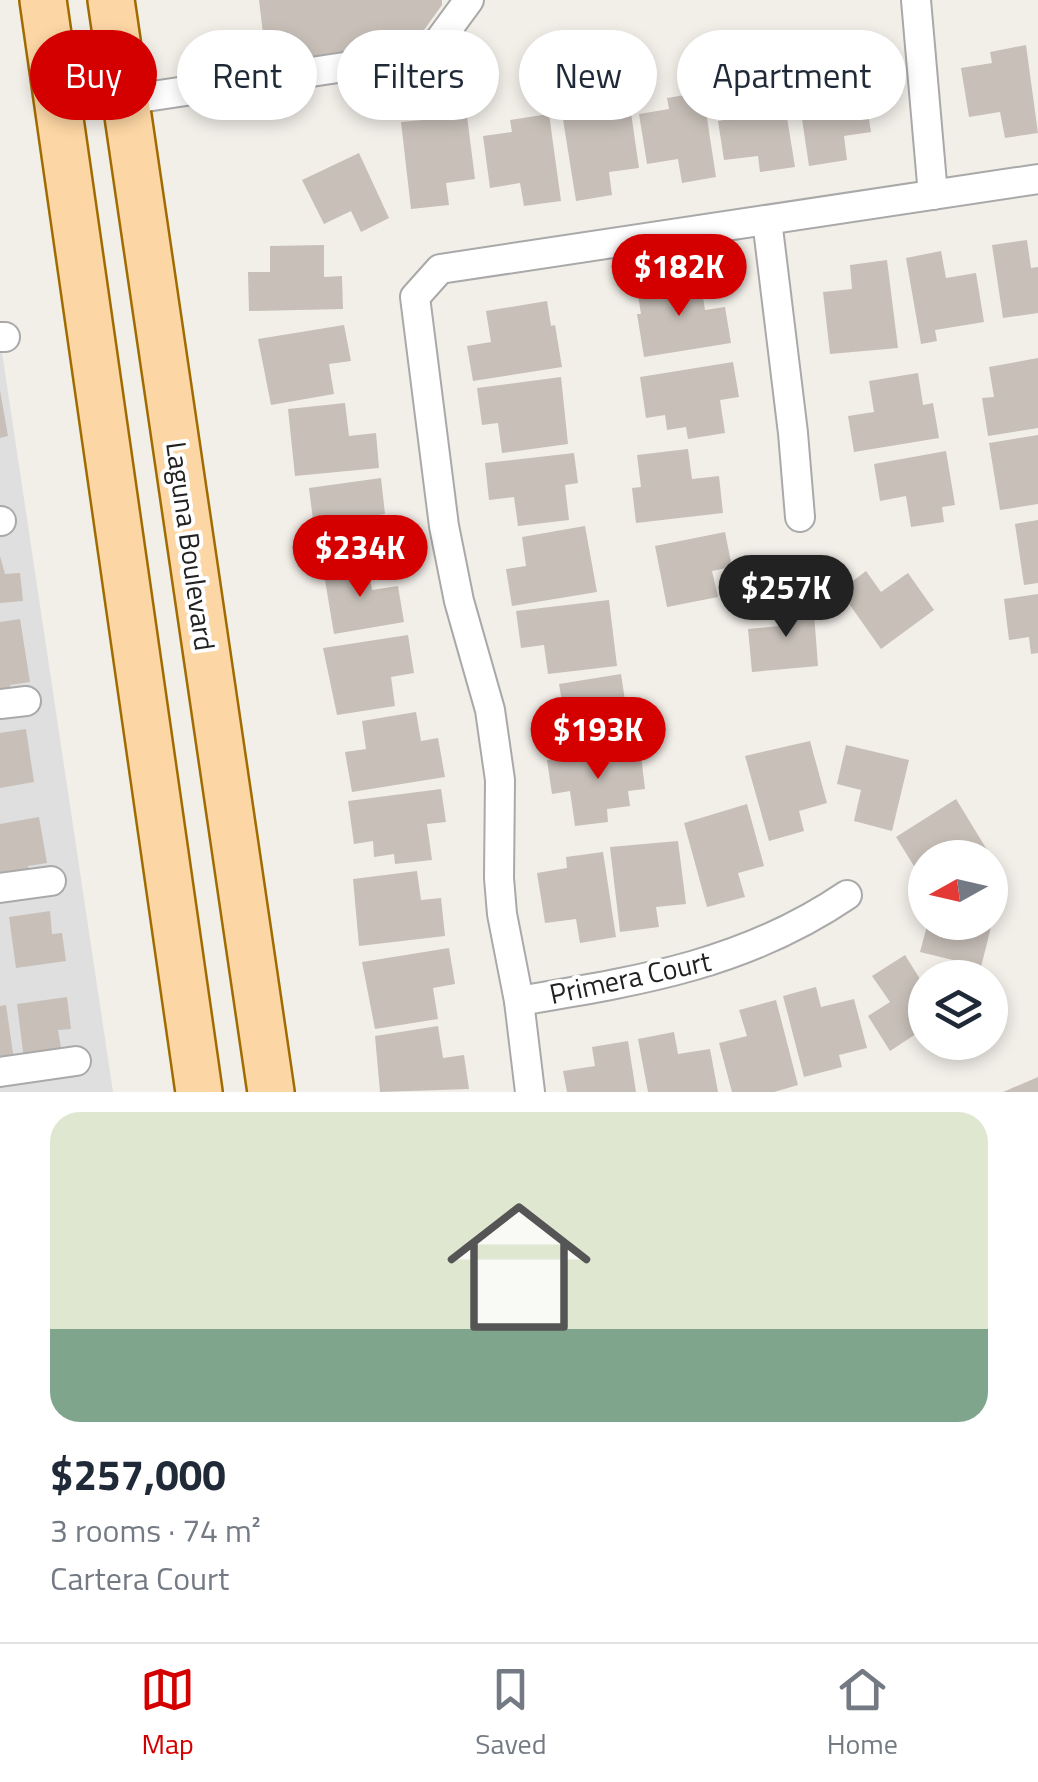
<!DOCTYPE html>
<meta charset="utf-8">
<style>
:root{--surface:#fff;--page:#f2f2f3;--text:#1f2937;--muted:#747a83;--line:#e0e1e3;--accent:#d40000}
body{margin:0;font-family:"Titillium Web",sans-serif;background:var(--page);color:var(--text);height:100vh;display:flex;flex-direction:column;font-size:38px;white-space:nowrap}
*{box-sizing:border-box;margin:0}
p{font-size:32px;color:var(--muted)}
.icon{flex:none;width:55px;height:55px;fill:none;stroke:currentColor;stroke-width:2;stroke-linecap:round;stroke-linejoin:round}
.map{position:relative;height:1092px;overflow:hidden}
.panel{display:flex;flex-direction:column;background:var(--surface);flex:1}
.panel>*{flex:none}
.hud{position:absolute;left:30px;top:30px;width:980px;height:90px;display:flex;gap:20px}
.needle{width:65px;rotate:262deg}
.tools{position:absolute;left:908px;top:840px;display:grid;gap:20px}
.tools a{display:grid;place-items:center;width:100px;height:100px;border-radius:50%;background:var(--surface);box-shadow:0 5px 15px #0003;font-size:50px}
.price{position:absolute;translate:-50% -85px;padding:0 22px;border-radius:35px;background:var(--accent);color:#fff;font-size:32px;line-height:65px;filter:drop-shadow(0 2px 5px #0008)}
.price::after{content:'';position:absolute;left:50%;top:60px;width:30px;height:22px;margin-left:-15px;background:inherit;clip-path:polygon(0 0,100% 0,50% 100%)}
.price.selected{background:#222;color:#fff}
ul{padding:0;list-style:none}
li{display:grid;align-content:center;gap:20px;height:530px;padding:0 50px}
li+li{border-top:2px solid var(--line)}
li span{display:grid;place-items:center;height:310px;border-radius:30px;color:#555}
li>.icon{margin-inline-start:auto}
span .icon{width:180px;height:180px;fill:#fffc;stroke-width:1}
li b{font-size:42px}
.pill{padding:0 35px;border-radius:45px;background:var(--surface);box-shadow:0 5px 15px #0003;font-size:35px;line-height:90px}
.pill.selected{background:var(--accent);color:#fff}
.tab-bar{display:flex;justify-content:space-around;align-items:center;height:140px;border-top:2px solid var(--line);background:var(--surface);font-size:28px;color:var(--muted)}
.tab-bar a{display:grid;justify-items:center;gap:5px}
.tab-bar .selected{color:var(--accent)}
.map>svg:first-child{display:block}
</style>
<div class="map">
<svg width="1038" height="1092" viewBox="0 0 1038 1092">
<rect width="100%" height="100%" fill="#f2efe9"/>
<!-- residential -->
<path fill="#e0dfdf" d="M 0,339 L 113,1092 L 0,1092 Z"/>
<!-- building -->
<g fill="#c7bfb8">
<path d="M 259,0 L 442,0 L 442,5 L 411,48 L 267,67 Z"/>
<path d="M 1026,45 L 1038,133 L 1005,138 L 1000,112 L 969,117 L 961,68 L 992,63 L 990,52 Z"/>
<path d="M 832,73 L 834,86 L 863,82 L 871,132 L 844,136 L 847,160 L 809,166 L 796,79 Z"/>
<path d="M 780,74 L 795,167 L 760,172 L 758,156 L 724,160 L 718,121 L 729,119 L 726,102 L 743,99 L 740,80 Z"/>
<path d="M 703,92 L 716,177 L 682,183 L 678,159 L 647,164 L 639,114 L 669,109 L 667,98 Z"/>
<path d="M 630,106 L 639,168 L 609,172 L 612,195 L 576,201 L 562,113 Z"/>
<path d="M 549,114 L 561,201 L 524,206 L 520,183 L 490,188 L 483,136 L 512,132 L 510,120 Z"/>
<path d="M 467,116 L 475,179 L 446,183 L 449,205 L 411,209 L 401,122 Z"/>
<path d="M 359,153 L 389,218 L 361,232 L 351,211 L 324,224 L 302,180 Z"/>
<path d="M 1027,240 L 1031,268 L 1038,267 L 1038,313 L 1003,318 L 992,245 Z"/>
<path d="M 324,245 L 324,277 L 342,276 L 343,309 L 249,311 L 248,272 L 270,272 L 270,246 Z"/>
<path d="M 941,251 L 946,278 L 976,273 L 984,322 L 935,330 L 937,341 L 921,344 L 906,258 Z"/>
<path d="M 887,260 L 898,348 L 830,354 L 823,292 L 852,289 L 850,265 Z"/>
<path d="M 700,279 L 705,310 L 725,307 L 731,343 L 644,357 L 637,314 L 641,314 L 637,289 Z"/>
<path d="M 547,301 L 551,326 L 555,325 L 562,367 L 473,381 L 467,346 L 491,342 L 486,311 Z"/>
<path d="M 344,325 L 351,361 L 329,364 L 334,394 L 271,405 L 258,339 Z"/>
<path d="M 1038,358 L 1038,428 L 988,436 L 982,398 L 994,397 L 989,367 Z"/>
<path d="M 733,362 L 739,397 L 720,400 L 725,433 L 688,439 L 686,427 L 667,430 L 665,415 L 646,418 L 640,377 Z"/>
<path d="M 918,373 L 923,405 L 933,403 L 939,438 L 854,452 L 848,416 L 874,412 L 869,381 Z"/>
<path d="M 561,377 L 568,444 L 502,453 L 498,423 L 482,425 L 477,388 Z"/>
<path d="M 0,390 L 8,436 L 0,438 Z"/>
<path d="M 345,403 L 349,436 L 376,433 L 379,468 L 295,476 L 288,409 Z"/>
<path d="M 1038,435 L 1038,504 L 1000,510 L 989,443 Z"/>
<path d="M 688,449 L 692,479 L 719,476 L 723,513 L 636,523 L 632,488 L 641,487 L 637,455 Z"/>
<path d="M 946,451 L 955,505 L 942,507 L 944,522 L 911,527 L 906,496 L 880,501 L 874,464 Z"/>
<path d="M 574,453 L 578,483 L 565,485 L 569,520 L 518,526 L 514,497 L 489,500 L 485,463 Z"/>
<path d="M 381,478 L 385,514 L 360,518 L 363,545 L 317,551 L 309,488 Z"/>
<path d="M 1038,520 L 1038,583 L 1024,585 L 1015,524 Z"/>
<path d="M 585,526 L 597,592 L 512,606 L 506,569 L 526,566 L 522,537 Z"/>
<path d="M 725,532 L 732,567 L 712,571 L 718,597 L 667,607 L 655,546 Z"/>
<path d="M 0,556 L 5,574 L 20,573 L 23,601 L 0,603 Z"/>
<path d="M 367,561 L 372,590 L 398,586 L 404,622 L 334,634 L 323,568 Z"/>
<path d="M 866,571 L 881,592 L 908,573 L 934,610 L 881,649 L 840,591 Z"/>
<path d="M 1038,594 L 1038,653 L 1031,654 L 1029,637 L 1009,640 L 1004,599 Z"/>
<path d="M 609,600 L 617,666 L 548,674 L 544,645 L 521,648 L 516,611 Z"/>
<path d="M 813,600 L 818,666 L 752,672 L 748,629 L 779,626 L 777,603 Z"/>
<path d="M 20,619 L 30,682 L 10,685 L 11,693 L 0,695 L 0,622 Z"/>
<path d="M 408,635 L 414,673 L 391,677 L 395,706 L 337,715 L 323,648 Z"/>
<path d="M 621,674 L 631,740 L 549,753 L 544,717 L 564,714 L 559,684 Z"/>
<path d="M 416,712 L 421,741 L 438,738 L 445,777 L 352,792 L 345,752 L 366,749 L 362,721 Z"/>
<path d="M 26,729 L 34,782 L 0,788 L 0,733 Z"/>
<path d="M 810,741 L 827,803 L 799,811 L 804,831 L 769,841 L 745,756 Z"/>
<path d="M 846,745 L 909,760 L 892,831 L 854,821 L 861,790 L 837,784 Z"/>
<path d="M 640,747 L 645,789 L 628,791 L 630,806 L 607,809 L 608,822 L 575,826 L 570,791 L 552,794 L 547,760 Z"/>
<path d="M 441,789 L 446,822 L 427,824 L 432,860 L 395,864 L 394,854 L 374,857 L 373,841 L 354,844 L 348,801 Z"/>
<path d="M 956,799 L 992,858 L 925,858 L 925,866 L 917,871 L 896,837 Z"/>
<path d="M 747,804 L 764,866 L 738,873 L 745,897 L 707,907 L 684,823 Z"/>
<path d="M 39,817 L 47,863 L 28,866 L 30,876 L 0,880 L 0,824 Z"/>
<path d="M 678,841 L 686,904 L 656,907 L 659,927 L 620,932 L 610,847 Z"/>
<path d="M 603,852 L 616,937 L 580,943 L 576,919 L 545,923 L 537,873 L 567,868 L 566,857 Z"/>
<path d="M 417,871 L 421,900 L 441,898 L 445,936 L 359,946 L 353,879 Z"/>
<path d="M 990,902 L 997,903 L 981,967 L 920,952 L 928,922 L 990,922 Z"/>
<path d="M 50,911 L 52,934 L 62,933 L 66,961 L 16,968 L 9,917 Z"/>
<path d="M 449,948 L 455,984 L 433,988 L 438,1019 L 375,1029 L 362,962 Z"/>
<path d="M 905,955 L 925,987 L 925,1028 L 890,1051 L 868,1016 L 890,1002 L 872,976 Z"/>
<path d="M 816,987 L 821,1007 L 854,999 L 867,1048 L 839,1055 L 842,1067 L 804,1077 L 783,996 Z"/>
<path d="M 67,997 L 71,1029 L 58,1030 L 62,1054 L 24,1059 L 17,1004 Z"/>
<path d="M 776,1000 L 798,1085 L 774,1092 L 732,1092 L 719,1043 L 747,1036 L 739,1010 Z"/>
<path d="M 6,1005 L 14,1060 L 0,1063 L 0,1006 Z"/>
<path d="M 438,1026 L 443,1058 L 464,1055 L 469,1089 L 380,1092 L 375,1036 Z"/>
<path d="M 674,1032 L 678,1054 L 710,1049 L 718,1092 L 648,1092 L 638,1039 Z"/>
<path d="M 628,1041 L 636,1092 L 567,1092 L 563,1071 L 595,1066 L 592,1047 Z"/>
<path d="M 1038,1077 L 1038,1092 L 1003,1092 Z"/>
</g>
<g fill="none" stroke-linecap="round" stroke-linejoin="round">
<!-- street casing -->
<g stroke="#a9a9a9" stroke-width="32">
<g id="street">
<path d="M 916,0 L 933,195"/>
<path d="M 126,100 L 424,55 L 433,49 L 469,0"/>
<path d="M 767,220 L 793,433 L 800,517"/>
<path d="M 0,337 L 5,337"/>
<path d="M 0,521 L 1,521"/>
<path d="M 0,704 L 26,701"/>
<path d="M 0,888 L 51,881"/>
<path d="M 519,1001 C 638,981 744,965 847,895"/>
<path d="M 0,1072 L 76,1061"/>
<path d="M 530,1092 L 519,1001 L 502,914 L 499,878 L 500,780 L 490,710 L 459,601 L 444,526 L 415,297 L 440,269 L 1038,179"/>
</g>
</g>
<!-- primary casing -->
<g stroke="#a06b00" stroke-width="50">
<g id="primary">
<path d="M 43,0 L 199,1092"/>
<path d="M 111,0 L 271,1092"/>
</g>
</g>
<!-- street -->
<use href="#street" stroke="#fff" stroke-width="28"/>
<!-- primary -->
<use href="#primary" stroke="#fcd6a4" stroke-width="45"/>
</g>
<g text-anchor="middle" dominant-baseline="central" stroke-width="8" stroke-linejoin="round" paint-order="stroke">
<!-- street labels -->
<g font-size="28" fill="#222" stroke="#fff">
<text transform="translate(191 546) rotate(82)">Laguna Boulevard</text>
<text transform="translate(630 977) rotate(-12)">Primera Court</text>
</g>
</g>
</svg>
<div class="tools">
<a><svg class="needle" viewBox="-14 -14 28 28"><path d="M0-13l5 13h-10z" fill="#e53935"/><path d="M0 13l5-13h-10z" fill="#747a83"/></svg></a>
<a><svg class="icon" aria-label="layers" viewBox="0 0 24 24"><path d="M12 4l9 5-9 5-9-5zM3 14l9 5 9-5"/></svg></a>
</div>
<b class="price" style="left:679px;top:319px">$182K</b>
<b class="price" style="left:360px;top:600px">$234K</b>
<b class="price selected" style="left:786px;top:640px">$257K</b>
<b class="price" style="left:598px;top:782px">$193K</b>
<div class="hud">
<a class="pill selected">Buy</a>
<a class="pill">Rent</a>
<a class="pill">Filters</a>
<a class="pill">New</a>
<a class="pill">Apartment</a>
</div>
</div>
<section class="panel">
<ul>
<li><span style="background:linear-gradient(#dfe7d0 70%,#7fa58c 0)"><svg class="icon" aria-label="home" viewBox="0 0 24 24"><path d="M3 11l9-7 9 7M6 9v11h12V9"/></svg></span><div><b>$257,000</b><p>3 rooms · 74 m²</p><p>Cartera Court</p></div></li>
</ul>
</section>
<nav class="tab-bar">
<a class="selected"><svg class="icon" aria-label="map" viewBox="0 0 24 24"><path d="M3 6l6-2 6 2 6-2v14l-6 2-6-2-6 2zM9 4v14M15 6v14"/></svg>Map</a>
<a><svg class="icon" aria-label="saved" viewBox="0 0 24 24"><path d="M7 4h10v16l-5-4-5 4z"/></svg>Saved</a>
<a><svg class="icon" aria-label="home" viewBox="0 0 24 24"><path d="M3 11l9-7 9 7M6 9v11h12V9"/></svg>Home</a>
</nav>
